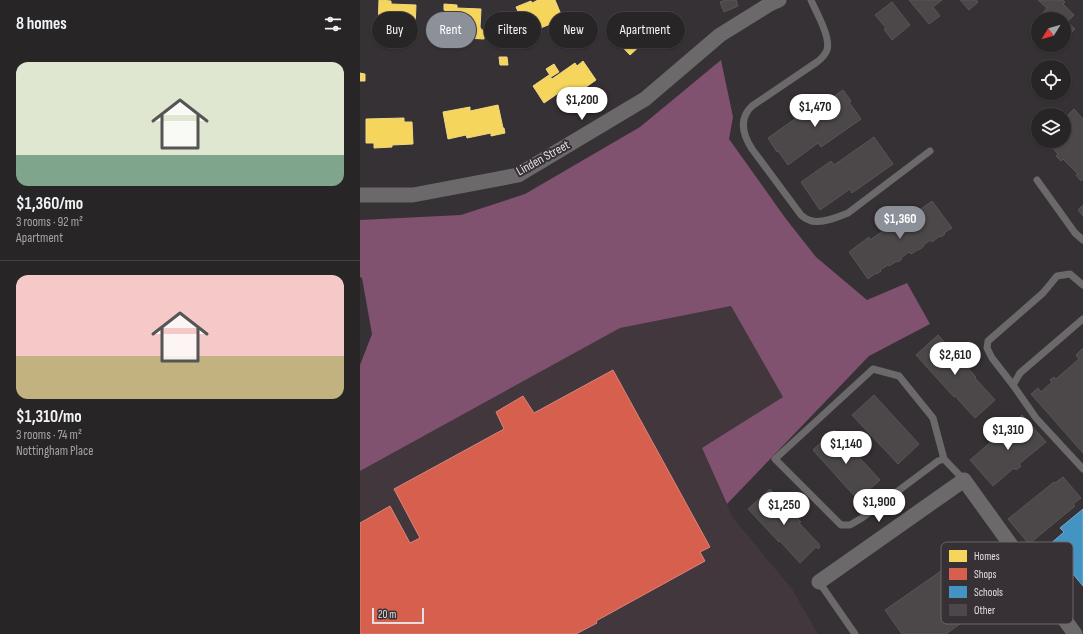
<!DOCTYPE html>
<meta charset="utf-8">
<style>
:root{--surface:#282527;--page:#302d2f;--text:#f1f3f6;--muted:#a5a5a7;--line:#444244;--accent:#8c9099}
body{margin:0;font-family:"Sofia Sans Condensed",sans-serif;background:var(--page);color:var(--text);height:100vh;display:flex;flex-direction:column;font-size:15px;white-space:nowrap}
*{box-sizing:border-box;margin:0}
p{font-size:13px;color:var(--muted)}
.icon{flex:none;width:22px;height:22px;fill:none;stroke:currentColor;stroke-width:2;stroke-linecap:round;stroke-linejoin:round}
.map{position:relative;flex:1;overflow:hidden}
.sheet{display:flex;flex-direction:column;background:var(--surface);width:360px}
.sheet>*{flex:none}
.banner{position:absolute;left:12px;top:12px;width:380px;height:36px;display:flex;gap:8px}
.needle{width:26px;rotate:233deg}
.tools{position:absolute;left:671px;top:12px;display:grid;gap:8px}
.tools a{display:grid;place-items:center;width:40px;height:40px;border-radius:50%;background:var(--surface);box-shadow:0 1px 3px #0004,0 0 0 1px var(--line);font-size:20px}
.scale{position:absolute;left:12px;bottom:10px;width:52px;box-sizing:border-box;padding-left:4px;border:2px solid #e3dfe1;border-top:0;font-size:11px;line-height:14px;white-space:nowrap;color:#e3dfe1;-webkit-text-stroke:3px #373034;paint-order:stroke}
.price{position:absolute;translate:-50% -34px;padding:0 9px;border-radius:14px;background:#fff;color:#222;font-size:13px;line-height:26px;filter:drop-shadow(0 1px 2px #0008)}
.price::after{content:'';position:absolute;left:50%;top:24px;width:12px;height:9px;margin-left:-6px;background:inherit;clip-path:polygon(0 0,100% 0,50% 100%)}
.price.current{background:var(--accent);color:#fff}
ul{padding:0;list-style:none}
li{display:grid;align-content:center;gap:8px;height:212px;padding:0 16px}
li+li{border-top:1px solid var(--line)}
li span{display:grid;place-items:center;height:124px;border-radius:12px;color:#555}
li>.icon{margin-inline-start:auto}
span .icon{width:72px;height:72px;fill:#fffc;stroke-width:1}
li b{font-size:17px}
h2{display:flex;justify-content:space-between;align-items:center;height:48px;padding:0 16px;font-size:17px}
.chip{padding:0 14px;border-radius:18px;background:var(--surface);box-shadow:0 1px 3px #0004,0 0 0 1px var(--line);font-size:14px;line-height:36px}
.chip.current{background:var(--accent);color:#fff}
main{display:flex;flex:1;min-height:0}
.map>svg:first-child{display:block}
</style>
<main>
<section class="sheet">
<h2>8 homes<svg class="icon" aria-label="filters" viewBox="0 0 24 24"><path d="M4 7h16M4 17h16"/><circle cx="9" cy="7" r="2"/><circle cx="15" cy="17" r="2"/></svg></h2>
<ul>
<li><span style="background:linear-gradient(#dfe7d0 75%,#7fa58c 0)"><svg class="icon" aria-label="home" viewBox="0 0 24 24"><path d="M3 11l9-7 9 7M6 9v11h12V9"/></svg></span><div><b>$1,360/mo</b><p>3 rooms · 92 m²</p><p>Apartment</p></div></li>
<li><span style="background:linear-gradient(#f6c9c9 65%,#c2b280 0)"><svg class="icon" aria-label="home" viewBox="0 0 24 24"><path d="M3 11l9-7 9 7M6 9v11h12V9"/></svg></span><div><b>$1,310/mo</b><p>3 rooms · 74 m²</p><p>Nottingham Place</p></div></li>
</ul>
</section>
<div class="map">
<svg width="723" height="634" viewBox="0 0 723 634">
<rect width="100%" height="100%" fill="#363134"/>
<!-- built -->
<path fill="#43373e" d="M 371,306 L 423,397 L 342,449 L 373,518 L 432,589 L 458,634 L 0,634 L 0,471 L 260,328 Z"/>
<!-- forest -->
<path fill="#805270" d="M 361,60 L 373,117 L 369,139 L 426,219 L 456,257 L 507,300 L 547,283 L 570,324 L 509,356 L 367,504 L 342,448 L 423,397 L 371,306 L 260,328 L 0,471 L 0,365 L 12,334 L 2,278 L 0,277 L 0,220 L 101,215 L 165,194 L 280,127 Z"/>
<!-- homes -->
<g fill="#f6d55c" stroke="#f0d884">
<path d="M 19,0 L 31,1 L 31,4 L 56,5 L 55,28 L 46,28 L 46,30 L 18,29 Z"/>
<path d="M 178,0 L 195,0 L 205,24 L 195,29 L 193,23 L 168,33 L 156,7 L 171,1 L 172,3 Z"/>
<path d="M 84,4 L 97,5 L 97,8 L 121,9 L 120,28 L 121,28 L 121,30 L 125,30 L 124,39 L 105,38 L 106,34 L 83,33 L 85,10 L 84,10 Z"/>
<path d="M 277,16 L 293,34 L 270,55 L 254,38 Z"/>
<path d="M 227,22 L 231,28 L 224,32 L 221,27 Z"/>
<path d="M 139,57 L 147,57 L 148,65 L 140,65 Z"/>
<path d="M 223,61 L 236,80 L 216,94 L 217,96 L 206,104 L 200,92 L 184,103 L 173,86 L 189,75 L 192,79 L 215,63 L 217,66 Z"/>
<path d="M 194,64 L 199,72 L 191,77 L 186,69 Z"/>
<path d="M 0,73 L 5,74 L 5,81 L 0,81 Z"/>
<path d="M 138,105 L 143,128 L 144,128 L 145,133 L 131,136 L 131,133 L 107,138 L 106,135 L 88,139 L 83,112 L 110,107 L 110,111 Z"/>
<path d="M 44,118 L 44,122 L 52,122 L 53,144 L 32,145 L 32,147 L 14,148 L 14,143 L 6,143 L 6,119 Z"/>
</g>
<!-- shops -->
<path fill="#d6604d" stroke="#da8679" d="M 253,370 L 350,547 L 340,552 L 345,561 L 236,621 L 237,623 L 216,634 L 0,634 L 0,523 L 30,506 L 50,543 L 60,538 L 34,489 L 144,429 L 136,412 L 163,396 L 174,413 Z"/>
<!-- schools -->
<path fill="#4393c3" stroke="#73aacc" d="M 723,509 L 723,586 L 689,545 L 704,532 L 700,528 Z"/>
<!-- building -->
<g fill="#4c484a" stroke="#585557">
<path d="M 366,0 L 376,0 L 378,6 L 364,12 L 360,2 Z"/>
<path d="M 549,0 L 582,0 L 573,7 L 580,16 L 569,24 Z"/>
<path d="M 600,0 L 616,0 L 618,2 L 609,10 Z"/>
<path d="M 678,0 L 699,0 L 700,1 L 703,0 L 705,2 L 703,4 L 714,15 L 707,22 L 715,29 L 704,40 L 704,19 L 687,19 L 682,14 L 687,8 Z"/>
<path d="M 532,2 L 550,25 L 532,40 L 524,29 L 526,28 L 515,15 Z"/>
<path d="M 483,90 L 491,101 L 489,102 L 501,119 L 461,147 L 458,143 L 428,165 L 418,151 L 417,152 L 408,138 L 439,116 L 442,120 Z"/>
<path d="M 714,109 L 723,119 L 723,179 L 721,181 L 716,175 L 718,174 L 703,159 L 701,161 L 696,156 L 698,154 L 686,141 L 704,141 L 704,119 Z"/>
<path d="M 514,137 L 533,164 L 492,193 L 490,189 L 460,210 L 441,182 L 471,161 L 474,165 Z"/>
<path d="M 572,201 L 592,228 L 584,233 L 585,234 L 581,237 L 580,236 L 572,242 L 571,240 L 563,245 L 564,246 L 559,250 L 559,249 L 551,254 L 549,252 L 541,258 L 542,259 L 538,262 L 537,261 L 529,266 L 528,265 L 520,270 L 521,271 L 517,274 L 516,273 L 508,279 L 489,252 L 509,237 L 510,240 L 530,226 L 531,227 L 552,212 L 554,214 Z"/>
<path d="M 723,205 L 723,216 L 718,210 Z"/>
<path d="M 578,335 L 616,377 L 615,378 L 635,400 L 615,418 L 595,396 L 594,397 L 556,355 Z"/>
<path d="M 723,348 L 723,453 L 671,394 L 678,388 L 681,392 L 692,382 L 690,380 L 694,377 L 696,379 L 719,359 L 716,355 Z"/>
<path d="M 514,395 L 559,444 L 538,464 L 492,415 Z"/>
<path d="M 662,415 L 686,442 L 659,464 L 661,466 L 656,470 L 654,468 L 633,486 L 610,460 Z"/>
<path d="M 474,430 L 520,480 L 498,500 L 453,450 Z"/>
<path d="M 703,477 L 721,498 L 713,504 L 715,506 L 669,544 L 648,519 L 694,482 L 695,483 Z"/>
<path d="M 410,489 L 441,522 L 439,523 L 459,544 L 459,545 L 460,547 L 458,549 L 456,547 L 440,563 L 420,541 L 419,542 L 388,509 Z"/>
<path d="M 594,562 L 625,606 L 586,634 L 542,634 L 525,610 Z"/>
</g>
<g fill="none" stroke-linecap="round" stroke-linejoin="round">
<!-- lane -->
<g stroke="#6b696a" stroke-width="7">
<path d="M 451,0 C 456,12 471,37 467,50 C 465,55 461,59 457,62 L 392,106 C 378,119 383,135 392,149 L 441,215 C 443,217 446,219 449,220 C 459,225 478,217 488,213 L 570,151"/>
<path d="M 677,180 L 715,233 L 723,240"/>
<path d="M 723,285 L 710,274 L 697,276 L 683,293 L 628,341 L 627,348 L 632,358 L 653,385 L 676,418 L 723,469"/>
<path d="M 653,385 L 660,373 L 723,319"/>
<path d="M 584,459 L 573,418 L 539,376 L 513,369 L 415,459 L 481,525 L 490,525 L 502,518 L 578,461 L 584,459 L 604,480"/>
<path d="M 459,582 L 495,634"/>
</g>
<!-- street -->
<g stroke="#6b696a" stroke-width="15">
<path d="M 0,195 L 53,195 L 158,175 L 285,99 L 360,35 L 410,4 L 419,0"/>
<path d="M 459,582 L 604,480 L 715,634"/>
</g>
</g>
<g text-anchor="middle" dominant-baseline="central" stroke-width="4" stroke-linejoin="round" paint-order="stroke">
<!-- street labels -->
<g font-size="13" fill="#e3dfe1" stroke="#373034">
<text transform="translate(183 158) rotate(-29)">Linden Street</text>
</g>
</g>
<!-- legend -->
<rect x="581" y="542" width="132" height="82" rx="6" fill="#373034" stroke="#6b6568" stroke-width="1"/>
<rect x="589" y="550" width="18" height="12" fill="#f6d55c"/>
<rect x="589" y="568" width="18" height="12" fill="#d6604d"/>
<rect x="589" y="586" width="18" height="12" fill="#4393c3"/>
<rect x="589" y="604" width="18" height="12" fill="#4c484a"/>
<g font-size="11" fill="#e3dfe1">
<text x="614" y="560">Homes</text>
<text x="614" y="578">Shops</text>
<text x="614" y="596">Schools</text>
<text x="614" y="614">Other</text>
</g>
</svg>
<div class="tools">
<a><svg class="needle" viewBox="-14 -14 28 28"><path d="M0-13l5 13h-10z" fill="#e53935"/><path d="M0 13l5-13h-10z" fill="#a5a5a7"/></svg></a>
<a><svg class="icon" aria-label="locate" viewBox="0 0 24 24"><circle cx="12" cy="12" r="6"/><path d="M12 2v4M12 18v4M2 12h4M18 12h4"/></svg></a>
<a><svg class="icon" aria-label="layers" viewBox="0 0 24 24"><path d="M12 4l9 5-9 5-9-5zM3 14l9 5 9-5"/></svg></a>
</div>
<div class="scale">20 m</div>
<b class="price" style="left:222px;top:121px">$1,200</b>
<b class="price" style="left:455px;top:128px">$1,470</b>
<b class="price current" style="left:540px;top:240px">$1,360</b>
<b class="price" style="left:595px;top:376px">$2,610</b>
<b class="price" style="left:648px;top:451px">$1,310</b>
<b class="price" style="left:486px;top:465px">$1,140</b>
<b class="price" style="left:519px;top:523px">$1,900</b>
<b class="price" style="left:424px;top:526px">$1,250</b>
<div class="banner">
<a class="chip">Buy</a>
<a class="chip current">Rent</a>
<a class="chip">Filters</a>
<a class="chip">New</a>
<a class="chip">Apartment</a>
</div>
</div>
</main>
